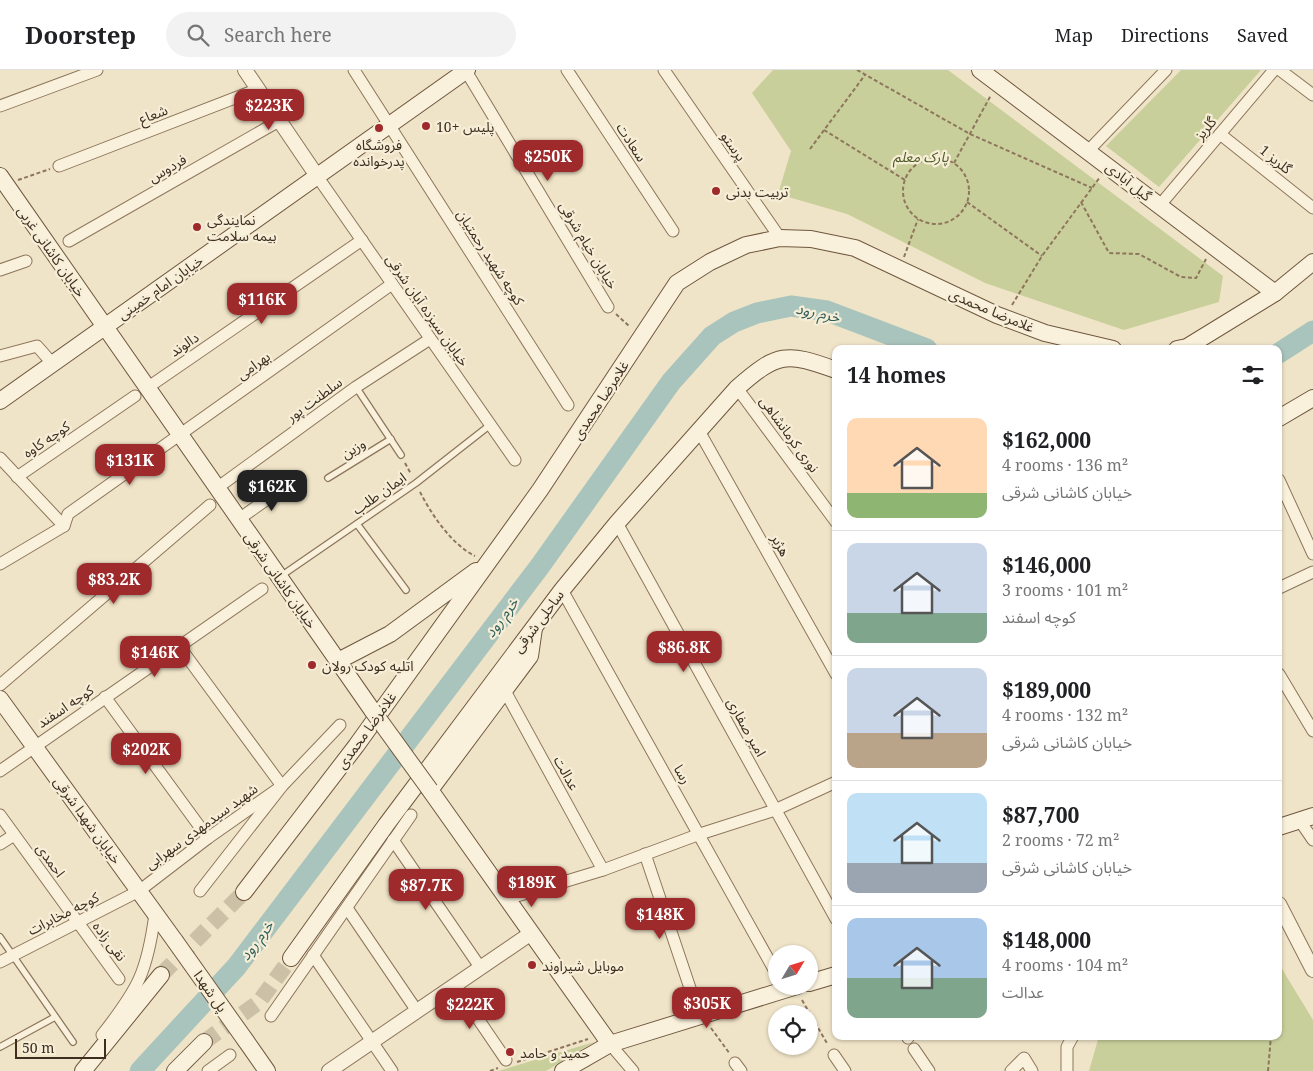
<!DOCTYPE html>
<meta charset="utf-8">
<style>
:root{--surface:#fff;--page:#f2f2f2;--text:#202124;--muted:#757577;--line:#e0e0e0;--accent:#9e2a2b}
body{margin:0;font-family:"Noto Serif","Noto Sans Arabic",serif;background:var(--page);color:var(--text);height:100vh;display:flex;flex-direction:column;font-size:19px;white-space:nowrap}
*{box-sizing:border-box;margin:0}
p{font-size:16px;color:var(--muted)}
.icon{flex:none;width:28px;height:28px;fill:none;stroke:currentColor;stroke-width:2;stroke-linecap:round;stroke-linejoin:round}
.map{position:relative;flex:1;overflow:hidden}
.sheet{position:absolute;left:832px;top:275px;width:450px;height:695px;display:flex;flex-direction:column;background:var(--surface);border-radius:10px;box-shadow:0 1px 4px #0004}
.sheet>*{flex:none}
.needle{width:32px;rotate:52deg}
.tools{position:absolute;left:768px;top:875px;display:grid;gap:10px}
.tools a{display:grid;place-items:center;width:50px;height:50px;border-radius:50%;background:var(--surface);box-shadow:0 1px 4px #0004;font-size:25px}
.scale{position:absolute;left:15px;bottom:12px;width:91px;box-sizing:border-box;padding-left:5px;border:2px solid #3d2e20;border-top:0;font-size:14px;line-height:18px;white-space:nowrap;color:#3d2e20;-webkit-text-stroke:4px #f7eed8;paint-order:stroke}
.price{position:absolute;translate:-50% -42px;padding:0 11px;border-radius:10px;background:var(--accent);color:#fff;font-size:16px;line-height:32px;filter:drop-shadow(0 1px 2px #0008)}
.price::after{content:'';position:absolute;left:50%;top:30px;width:15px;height:11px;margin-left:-8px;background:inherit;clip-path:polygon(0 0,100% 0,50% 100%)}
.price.selected{background:#222;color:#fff}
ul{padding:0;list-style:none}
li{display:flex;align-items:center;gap:15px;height:125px;padding:0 15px}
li+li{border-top:1px solid var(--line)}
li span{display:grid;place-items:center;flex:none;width:140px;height:100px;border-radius:10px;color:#555}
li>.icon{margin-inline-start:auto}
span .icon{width:60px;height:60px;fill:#fffc;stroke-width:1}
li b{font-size:21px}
h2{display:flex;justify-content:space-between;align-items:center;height:60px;padding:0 15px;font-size:21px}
header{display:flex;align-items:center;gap:30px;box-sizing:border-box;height:70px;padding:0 25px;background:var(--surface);border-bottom:1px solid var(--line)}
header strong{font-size:24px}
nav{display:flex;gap:28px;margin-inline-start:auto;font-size:18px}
.search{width:350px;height:45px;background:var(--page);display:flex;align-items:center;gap:12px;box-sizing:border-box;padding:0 18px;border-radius:28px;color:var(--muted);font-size:19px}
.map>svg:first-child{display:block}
</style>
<header>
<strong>Doorstep</strong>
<div class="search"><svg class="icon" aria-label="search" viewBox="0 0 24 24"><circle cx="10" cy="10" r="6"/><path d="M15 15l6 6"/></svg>Search here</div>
<nav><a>Map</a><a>Directions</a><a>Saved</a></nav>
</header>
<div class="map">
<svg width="1313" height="1001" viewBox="0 0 1313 1001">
<rect width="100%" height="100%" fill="#f0e4c8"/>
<!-- green -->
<g fill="#c9cf9b">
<path d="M 773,0 L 948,0 L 1223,206 L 1219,232 L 1124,260 L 985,213 L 847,144 L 778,124 L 791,81 L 752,23 Z"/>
<path d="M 1181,0 L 1261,0 L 1159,117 L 1106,76 Z"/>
<path d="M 1279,894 L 1313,950 L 1313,1001 L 1089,1001 L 1099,966 L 1279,966 Z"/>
<path d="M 594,972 L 546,1001 L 498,1001 Z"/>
</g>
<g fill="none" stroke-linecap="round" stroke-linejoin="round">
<!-- river -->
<g stroke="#a9c4bc" stroke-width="21">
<path d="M 1279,283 L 1313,261"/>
<path d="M 140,1001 L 237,896 L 540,496 L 671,312 L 712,266 L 734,252 L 757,243 L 791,236 L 827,241 L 927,279"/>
</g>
<!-- secondary-tunnel -->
<g stroke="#ccc0a6" stroke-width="16" stroke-dasharray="16 8" stroke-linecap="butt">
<path d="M 161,905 L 244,822"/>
<path d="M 204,972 L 259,932 L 291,888"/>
</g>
<!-- service casing -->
<g stroke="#8d765c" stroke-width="8">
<g id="service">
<path d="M 356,317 L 401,385"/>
<path d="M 328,408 L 391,369"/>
<path d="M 357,454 L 406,520"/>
<path d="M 281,506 L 416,413 L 490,355"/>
<path d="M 0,867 L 73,972"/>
<path d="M 0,977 L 55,947"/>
</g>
</g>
<!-- minor casing -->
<g stroke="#8d765c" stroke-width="13">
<g id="minor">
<path d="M 354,0 L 568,335"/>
<path d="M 567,0 L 673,161"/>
<path d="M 664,0 L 780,168"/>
<path d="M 1280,0 L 1313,25"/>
<path d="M 466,1 L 608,237"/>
<path d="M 0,36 L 97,0"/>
<path d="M 1220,64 L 1313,138"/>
<path d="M 1089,80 L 1166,0"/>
<path d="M 59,96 L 258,19"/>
<path d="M 317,106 L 515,390"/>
<path d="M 1160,135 L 1274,0"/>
<path d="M 69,171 L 279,51"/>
<path d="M 0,200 L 26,191"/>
<path d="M 0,286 L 37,276 L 52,293"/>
<path d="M 147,318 L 362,170"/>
<path d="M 737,318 L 836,452"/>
<path d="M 699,361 L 836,604"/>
<path d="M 0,388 L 64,456 L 0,494"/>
<path d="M 17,407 L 135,326"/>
<path d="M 1279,410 L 1313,484"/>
<path d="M 217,418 L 356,317 L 430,269"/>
<path d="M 239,449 L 290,413"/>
<path d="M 617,453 L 836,849"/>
<path d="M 64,456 L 68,444 L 392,214"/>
<path d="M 1279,518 L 1313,502"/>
<path d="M 562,520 L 776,903"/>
<path d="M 1279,604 L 1313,661"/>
<path d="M 0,615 L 210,435"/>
<path d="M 505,621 L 603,800"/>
<path d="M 105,627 L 208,768"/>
<path d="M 0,701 L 262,519"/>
<path d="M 0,745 L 119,909"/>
<path d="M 1300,751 L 1313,770"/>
<path d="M 393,770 L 480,897"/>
<path d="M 0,774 L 14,765"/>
<path d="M 645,784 L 692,924 L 702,944"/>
<path d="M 200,821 L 282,716 L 340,655"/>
<path d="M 507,829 L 603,800 L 700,764 L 775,740 L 836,712"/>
<path d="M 347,838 L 417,941"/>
<path d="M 313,885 L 392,1001"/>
<path d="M 0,892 L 139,821 L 208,768 L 282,716 L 179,576"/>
<path d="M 455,915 L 506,990"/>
<path d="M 271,946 L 411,745"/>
<path d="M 102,965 C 138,919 147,903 155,844"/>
<path d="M 907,966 L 908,968"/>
<path d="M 610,974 L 633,1001"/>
<path d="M 914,979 L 929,1001"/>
<path d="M 834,985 L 845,1001"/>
<path d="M 735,993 L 741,1001"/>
<path d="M 208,1001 L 230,985"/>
<path d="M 1011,1001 L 1024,988 L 1032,1001"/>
<path d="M 1067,1001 L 1067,977 L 1073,966"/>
</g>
</g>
<!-- tertiary casing -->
<g stroke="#8d765c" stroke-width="16">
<g id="tertiary">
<path d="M 245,0 L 317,106"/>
<path d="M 1279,834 L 1313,900"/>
<path d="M 329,1001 L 530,864"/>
</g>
</g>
<!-- secondary casing -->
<g stroke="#6f573f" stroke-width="18">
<g id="secondary">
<path d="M 980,0 L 1275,223"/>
<path d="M 0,106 L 372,640"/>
<path d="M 1177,279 L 1187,277 L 1275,223 L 1313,192"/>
<path d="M 0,331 L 467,0"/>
<path d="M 1279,348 L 1313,328"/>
<path d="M 534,558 L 530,586 L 430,720 L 610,974"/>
<path d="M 338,591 L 390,564 L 476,501"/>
<path d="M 0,629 L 175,871"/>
<path d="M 1279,757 L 1313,746"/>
<path d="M 244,822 L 356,676 L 540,420 L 677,213 L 710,192 L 746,175 L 780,168 L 811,169 L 855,178 L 997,245 L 1045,263 L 1113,279"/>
<path d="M 291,888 L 386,755 L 562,520 L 617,453 L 737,318 C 778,282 786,282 836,300"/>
<path d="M 809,913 L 836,905"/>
<path d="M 246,971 L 267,1001"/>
<path d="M 83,1001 L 161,905"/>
<path d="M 175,1001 L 204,972"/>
<path d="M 563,1001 L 610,974 L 797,916"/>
</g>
</g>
<!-- path -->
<g stroke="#8d765c" stroke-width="2" stroke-dasharray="4 2.5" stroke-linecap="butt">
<path d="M 857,0 L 970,64 L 1092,118"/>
<path d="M 824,60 L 905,110"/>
<path d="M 810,79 L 865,5"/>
<circle cx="936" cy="121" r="33"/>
<path d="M 954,93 L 991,25"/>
<path d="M 18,110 L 50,99"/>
<path d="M 967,132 L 1042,186"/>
<path d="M 1081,132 L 1109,183 L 1139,184 L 1181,207 L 1196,208 L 1206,189"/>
<path d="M 904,187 L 918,149"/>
<path d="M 1012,235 L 1042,186 L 1100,107"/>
<path d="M 616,244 L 630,257"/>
<path d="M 405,393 L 411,404"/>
<path d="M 420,422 C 432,445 451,474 475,486"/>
<path d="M 1279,873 L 1281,867"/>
<path d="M 802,930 L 828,975"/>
<path d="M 711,958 L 730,984"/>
<path d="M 517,992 L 588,969"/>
<path d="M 490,1001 L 498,998"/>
<path d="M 1268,1001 L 1271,966"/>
</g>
<!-- service -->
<use href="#service" stroke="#faf1dc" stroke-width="5.5"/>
<!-- minor -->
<use href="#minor" stroke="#faf1dc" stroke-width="11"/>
<!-- tertiary -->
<use href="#tertiary" stroke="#faf1dc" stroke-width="14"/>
<!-- secondary -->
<use href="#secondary" stroke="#faf1dc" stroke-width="16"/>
<!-- secondary-bridge casing -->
<g stroke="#6f573f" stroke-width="18" stroke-linecap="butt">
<g id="secondary-bridge">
<path d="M 372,640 L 430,720"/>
<path d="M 175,871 L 246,971"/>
</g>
</g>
<!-- secondary-bridge -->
<use href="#secondary-bridge" stroke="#faf1dc" stroke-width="16"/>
</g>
<!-- markers -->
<g fill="#9e2a2b" stroke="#f7eed8" stroke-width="2">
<circle cx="426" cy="56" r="5"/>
<circle cx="379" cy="58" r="5"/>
<circle cx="716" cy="121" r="5"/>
<circle cx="197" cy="157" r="5"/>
<circle cx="312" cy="595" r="5"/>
<circle cx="532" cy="895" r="5"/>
<circle cx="510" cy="982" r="5"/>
</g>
<g text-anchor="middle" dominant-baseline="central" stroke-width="4.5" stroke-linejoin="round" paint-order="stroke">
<!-- street labels -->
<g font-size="14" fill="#3d2e20" stroke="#f7eed8">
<text transform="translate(153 44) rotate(-21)">شعاع</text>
<text transform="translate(1205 58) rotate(-50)">گلریز</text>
<text transform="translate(632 72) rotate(57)">سعادت</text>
<text transform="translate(734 76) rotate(55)">پرستو</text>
<text transform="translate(1276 89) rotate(39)">گلریز 1</text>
<text transform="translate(167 98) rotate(-30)">فردوس</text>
<text transform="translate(1129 111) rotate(38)">گیل آبادی</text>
<text transform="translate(589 175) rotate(59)">خیابان خیام شرقی</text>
<text transform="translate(52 181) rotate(55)">خیابان کاشانی غربی</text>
<text transform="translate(491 187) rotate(57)">کوچه شهید رحمتیان</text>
<text transform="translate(160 217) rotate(-35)">خیابان امام خمینی</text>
<text transform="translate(428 240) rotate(55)">خیابان سیزده آبان شرقی</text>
<text transform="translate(992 240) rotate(23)">غلامرضا محمدی</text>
<text transform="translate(184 274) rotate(-34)">دالوند</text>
<text transform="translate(253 295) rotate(-35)">بهرامی</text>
<text transform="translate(314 329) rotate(-36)">سلطنت پور</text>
<text transform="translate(600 330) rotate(-57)">غلامرضا محمدی</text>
<text transform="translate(790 364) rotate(54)">نوری کرمانشاهی</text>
<text transform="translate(46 369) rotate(-34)">کوچه کاوه</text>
<text transform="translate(353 378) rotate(-31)">وزین</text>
<text transform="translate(379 423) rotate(-35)">ایمان طلب</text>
<text transform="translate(781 475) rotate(61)">هژبر</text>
<text transform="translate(281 510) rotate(55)">خیابان کاشانی شرقی</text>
<text transform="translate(538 551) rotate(-53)">ساحلی شرقی</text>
<text transform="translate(65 636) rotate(-34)">کوچه اسفند</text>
<text transform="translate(747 657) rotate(61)">امیر صفاری</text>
<text transform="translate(366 660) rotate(-54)">غلامرضا محمدی</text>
<text transform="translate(567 703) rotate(61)">عدالت</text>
<text transform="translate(683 704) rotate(60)">رسا</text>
<text transform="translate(88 750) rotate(54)">خیابان شهدا شرقی</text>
<text transform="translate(201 756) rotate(-36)">شهید سیدمهدی سهرابی</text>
<text transform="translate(51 790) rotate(54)">احمدی</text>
<text transform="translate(63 843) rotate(-27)">کوچه مخابرات</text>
<text transform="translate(110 871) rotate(53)">نقی زاده</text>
<text transform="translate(211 921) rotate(55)">پل شهدا</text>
</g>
<!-- poi labels -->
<g font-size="14" fill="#3d2e20" stroke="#f7eed8" text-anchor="start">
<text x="436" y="56">پلیس +10</text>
<text x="379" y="74" text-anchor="middle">فروشگاه<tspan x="379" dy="16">پدرخوانده</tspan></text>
<text x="726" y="121">تربیت بدنی</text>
<text x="207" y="149">نمایندگی<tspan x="207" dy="16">بیمه سلامت</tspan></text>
<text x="322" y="595">اتلیه کودک رولان</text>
<text x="542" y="895">موبایل شیراوند</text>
<text x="520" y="982">حمید و حامد</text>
</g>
<!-- park labels -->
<g font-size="14" font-style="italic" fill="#4d5a26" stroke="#f7eed8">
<text x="921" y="86">پارک معلم</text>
</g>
<!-- water labels -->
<g font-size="15" font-style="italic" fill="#2f5d5a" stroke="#f7eed8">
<text transform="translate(818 242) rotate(12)">خرم رود</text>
<text transform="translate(501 547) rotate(-53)">خرم رود</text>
<text transform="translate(256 870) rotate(-53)">خرم رود</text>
</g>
</g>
</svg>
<div class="tools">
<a><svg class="needle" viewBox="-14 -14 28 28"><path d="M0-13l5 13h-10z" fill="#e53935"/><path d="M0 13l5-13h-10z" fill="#757577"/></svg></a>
<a><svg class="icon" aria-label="locate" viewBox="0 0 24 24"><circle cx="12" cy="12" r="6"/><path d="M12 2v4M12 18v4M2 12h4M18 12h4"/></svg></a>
</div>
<div class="scale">50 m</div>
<b class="price" style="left:269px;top:61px">$223K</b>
<b class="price" style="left:548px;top:112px">$250K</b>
<b class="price" style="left:262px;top:255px">$116K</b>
<b class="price" style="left:130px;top:416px">$131K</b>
<b class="price selected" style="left:272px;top:442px">$162K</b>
<b class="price" style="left:114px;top:535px">$83.2K</b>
<b class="price" style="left:684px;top:603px">$86.8K</b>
<b class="price" style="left:155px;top:608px">$146K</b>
<b class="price" style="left:146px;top:705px">$202K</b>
<b class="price" style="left:532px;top:838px">$189K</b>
<b class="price" style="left:426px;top:841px">$87.7K</b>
<b class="price" style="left:660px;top:870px">$148K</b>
<b class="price" style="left:707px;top:959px">$305K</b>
<b class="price" style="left:470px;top:960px">$222K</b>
<section class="sheet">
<h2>14 homes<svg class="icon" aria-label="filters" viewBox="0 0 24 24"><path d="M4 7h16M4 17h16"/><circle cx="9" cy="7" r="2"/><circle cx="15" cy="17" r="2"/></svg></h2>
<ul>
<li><span style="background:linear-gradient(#ffd9b3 75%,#8fb573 0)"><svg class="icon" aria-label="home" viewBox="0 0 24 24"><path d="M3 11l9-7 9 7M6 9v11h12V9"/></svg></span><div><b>$162,000</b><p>4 rooms · 136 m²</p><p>خیابان کاشانی شرقی</p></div></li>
<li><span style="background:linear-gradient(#c9d6e8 70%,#7fa58c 0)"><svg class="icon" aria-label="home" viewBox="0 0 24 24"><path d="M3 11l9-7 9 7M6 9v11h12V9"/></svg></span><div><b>$146,000</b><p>3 rooms · 101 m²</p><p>کوچه اسفند</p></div></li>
<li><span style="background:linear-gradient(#c9d6e8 65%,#b9a48a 0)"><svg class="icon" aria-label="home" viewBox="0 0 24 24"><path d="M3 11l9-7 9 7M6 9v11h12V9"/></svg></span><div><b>$189,000</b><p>4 rooms · 132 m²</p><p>خیابان کاشانی شرقی</p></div></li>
<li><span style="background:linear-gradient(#bfe0f5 70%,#9aa5b1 0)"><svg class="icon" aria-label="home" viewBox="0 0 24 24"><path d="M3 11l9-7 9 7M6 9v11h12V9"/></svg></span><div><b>$87,700</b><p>2 rooms · 72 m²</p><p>خیابان کاشانی شرقی</p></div></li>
<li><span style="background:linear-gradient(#a9c7e8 60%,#7fa58c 0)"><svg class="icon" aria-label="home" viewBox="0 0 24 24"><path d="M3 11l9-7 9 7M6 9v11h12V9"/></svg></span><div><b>$148,000</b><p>4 rooms · 104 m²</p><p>عدالت</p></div></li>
</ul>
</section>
</div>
